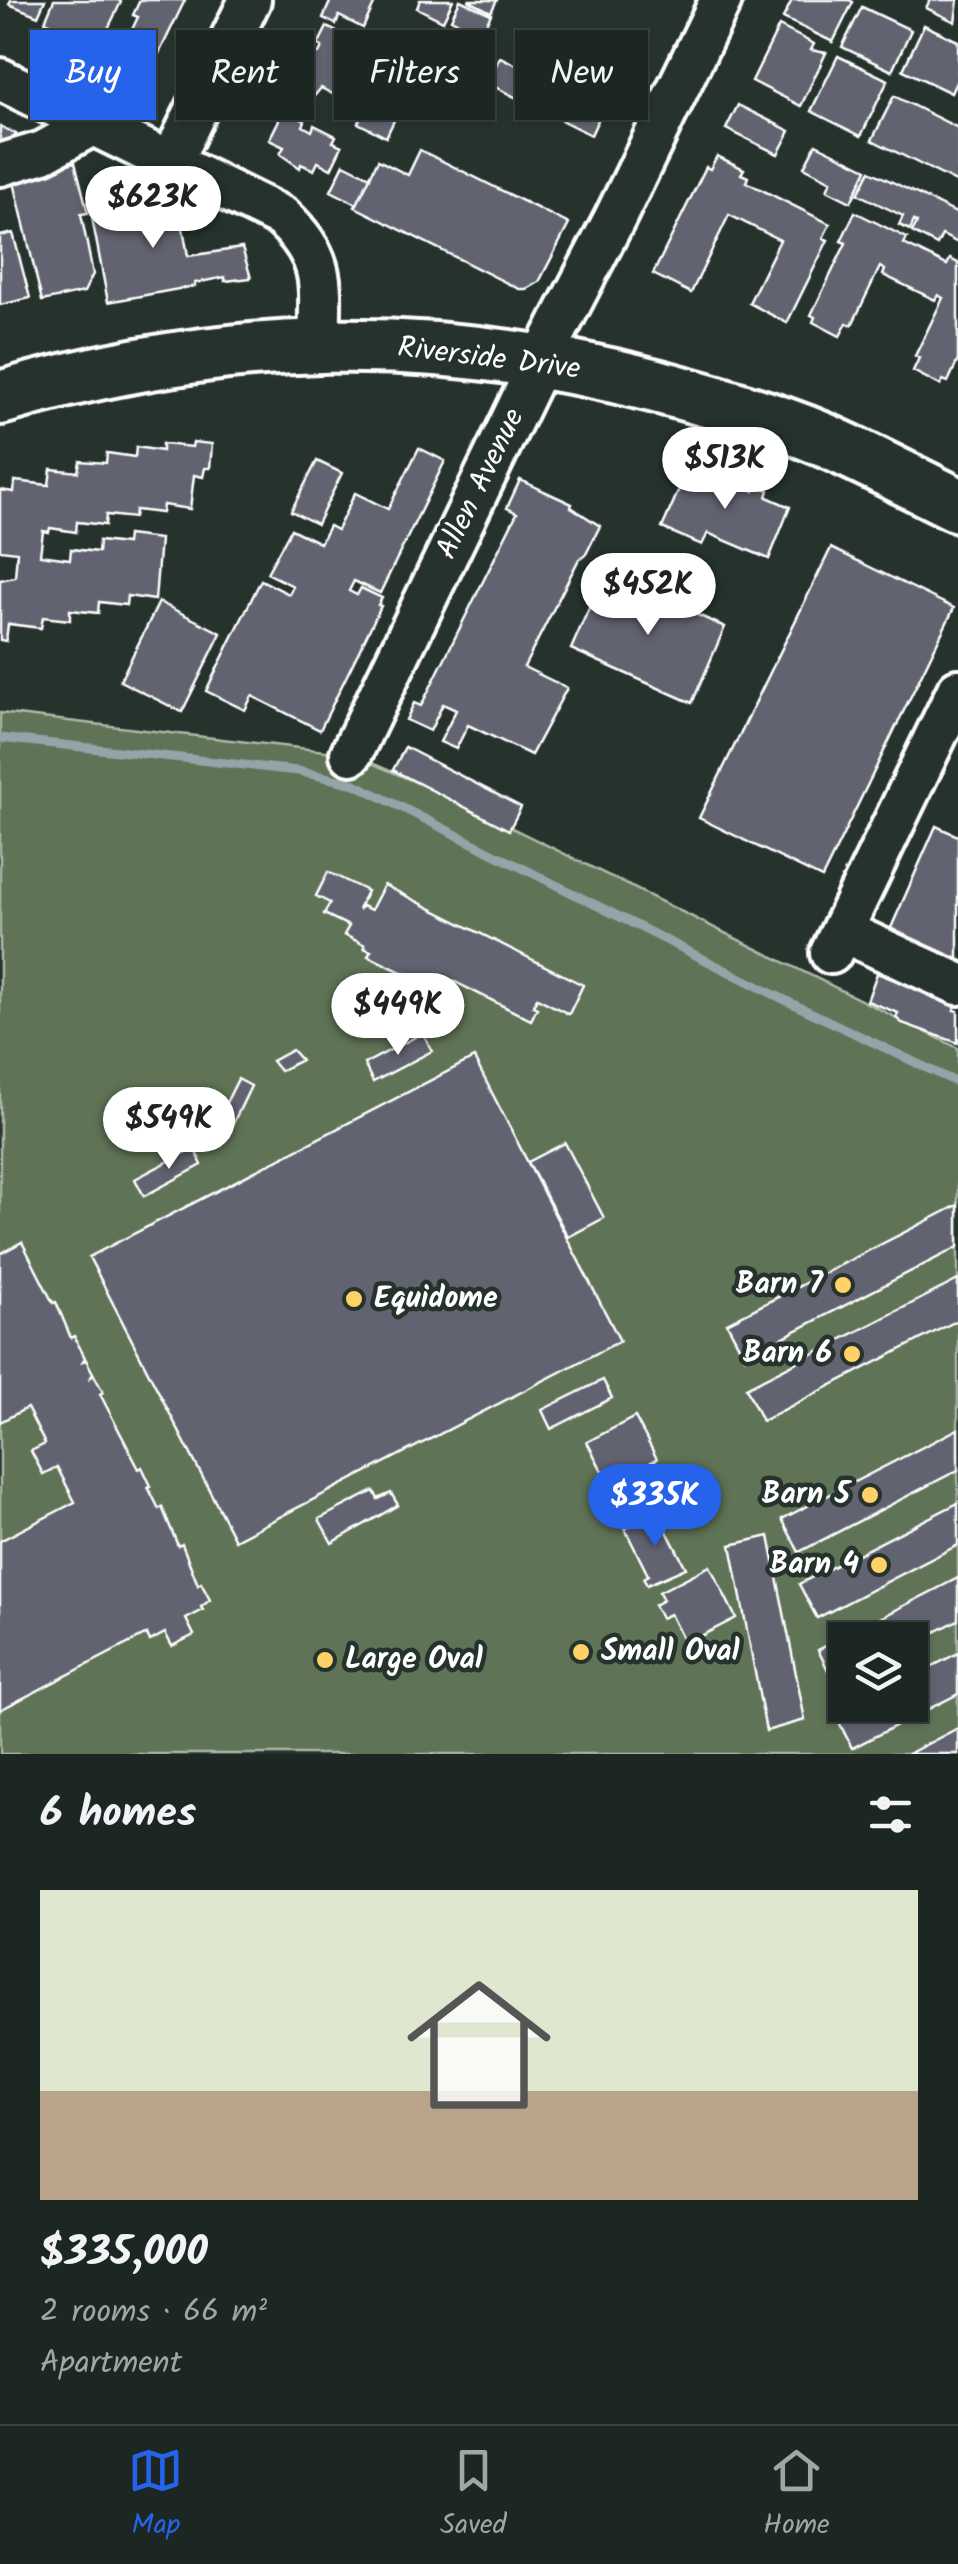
<!DOCTYPE html>
<meta charset="utf-8">
<style>
:root{--surface:#1c2622;--page:#252e2a;--text:#f1f3f6;--muted:#a0a5a5;--line:#3a4340;--accent:#2563eb}
body{margin:0;font-family:Kalam,sans-serif;background:var(--page);color:var(--text);height:100vh;display:flex;flex-direction:column;font-size:38px;white-space:nowrap}
*{box-sizing:border-box;margin:0}
p{font-size:32px;color:var(--muted)}
.icon{flex:none;width:55px;height:55px;fill:none;stroke:currentColor;stroke-width:2;stroke-linecap:round;stroke-linejoin:round}
.map{position:relative;height:1754px;overflow:hidden}
.side{display:flex;flex-direction:column;background:var(--surface);flex:1}
.side>*{flex:none}
.guide{position:absolute;left:30px;top:30px;width:900px;height:90px;display:flex;gap:20px}
.fabs{position:absolute;left:828px;top:1622px;display:grid;gap:20px}
.fabs a{display:grid;place-items:center;width:100px;height:100px;border-radius:0px;background:var(--surface);box-shadow:0 2px 8px #0004,0 0 0 2px var(--line);font-size:50px}
.price{position:absolute;translate:-50% -85px;padding:0 22px;border-radius:35px;background:#fff;color:#222;font-size:32px;line-height:65px;filter:drop-shadow(0 2px 5px #0008)}
.price::after{content:'';position:absolute;left:50%;top:60px;width:30px;height:22px;margin-left:-15px;background:inherit;clip-path:polygon(0 0,100% 0,50% 100%)}
.price.selected{background:var(--accent);color:#fff}
ul{padding:0;list-style:none}
li{display:grid;align-content:center;gap:20px;height:530px;padding:0 40px}
li span{display:grid;place-items:center;height:310px;border-radius:0px;color:#555}
li>.icon{margin-inline-start:auto}
span .icon{width:180px;height:180px;fill:#fffc;stroke-width:1}
li b{font-size:42px}
h2{display:flex;justify-content:space-between;align-items:center;height:120px;padding:0 40px;font-size:42px}
.tag{padding:0 35px;border-radius:0px;background:var(--surface);box-shadow:0 2px 8px #0004,0 0 0 2px var(--line);font-size:35px;line-height:90px}
.tag.selected{background:var(--accent);color:#fff}
.dock{display:flex;justify-content:space-around;align-items:center;height:140px;border-top:2px solid var(--line);background:var(--surface);font-size:28px;color:var(--muted)}
.dock a{display:grid;justify-items:center;gap:5px}
.dock .selected{color:var(--accent)}
.map>svg:first-child{display:block}
</style>
<div class="map">
<svg width="958" height="1754" viewBox="0 0 958 1754">
<rect width="100%" height="100%" fill="#26332d"/>
<filter id="ink" filterUnits="userSpaceOnUse"><feTurbulence type="fractalNoise" baseFrequency=".01" numOctaves="2"/><feDisplacementMap in="SourceGraphic" scale="20" xChannelSelector="R" yChannelSelector="G"/><feConvolveMatrix kernelMatrix="1 2 1 2 8 2 1 2 1" color-interpolation-filters="sRGB"/></filter>
<g filter="url(#ink)">
<!-- green -->
<path fill="#5e7357" stroke="#aeb9ab" stroke-width="2.5" fill-rule="evenodd" d="M 0,713 L 351,754 L 443,794 L 958,1048 L 958,1754 L 0,1754 ZM 845,1640 L 910,1640 L 910,1705 L 845,1705 Z"/>
<g fill="none" stroke-linecap="round" stroke-linejoin="round">
<!-- stream -->
<path stroke="#92a5a9" stroke-width="9" d="M 0,738 L 298,771 L 355,784 L 789,1002 L 958,1083"/>
</g>
<!-- building -->
<g fill="#626370" stroke="#fff" stroke-width="2.5">
<path d="M 11,0 L 45,0 L 38,16 L 9,4 Z"/>
<path d="M 54,0 L 118,0 L 121,2 L 102,41 L 86,34 L 84,38 L 45,21 Z"/>
<path d="M 140,0 L 185,0 L 150,72 L 107,51 L 117,30 L 129,36 L 138,17 L 133,15 Z"/>
<path d="M 331,0 L 376,0 L 363,28 L 339,16 L 336,24 L 323,18 Z"/>
<path d="M 420,0 L 453,0 L 443,21 L 417,8 Z"/>
<path d="M 460,0 L 491,14 L 481,34 L 451,19 Z"/>
<path d="M 468,0 L 497,0 L 491,12 Z"/>
<path d="M 792,0 L 849,0 L 853,2 L 833,42 L 783,18 Z"/>
<path d="M 930,0 L 958,0 L 955,22 L 926,8 Z"/>
<path d="M 862,7 L 911,30 L 892,71 L 842,47 Z"/>
<path d="M 924,25 L 958,41 L 958,78 L 951,93 L 903,70 Z"/>
<path d="M 779,26 L 814,44 L 811,50 L 826,53 L 801,106 L 752,81 Z"/>
<path d="M 327,27 L 374,50 L 367,64 L 373,68 L 359,98 L 351,95 L 348,102 L 321,88 L 311,100 L 287,88 L 305,50 L 315,55 L 319,53 L 322,47 L 318,45 Z"/>
<path d="M 550,48 L 633,88 L 619,119 L 602,111 L 591,135 L 487,83 L 500,57 L 537,75 Z"/>
<path d="M 838,56 L 888,80 L 861,136 L 811,111 Z"/>
<path d="M 430,58 L 466,76 L 447,117 L 410,99 Z"/>
<path d="M 374,90 L 402,104 L 386,137 L 358,123 Z"/>
<path d="M 894,96 L 958,128 L 958,183 L 872,140 Z"/>
<path d="M 738,105 L 790,131 L 778,154 L 726,129 Z"/>
<path d="M 284,110 L 305,121 L 303,126 L 312,131 L 314,125 L 336,136 L 333,142 L 342,146 L 331,169 L 318,162 L 314,170 L 301,164 L 300,168 L 280,154 L 284,147 L 269,140 Z"/>
<path d="M 0,126 L 16,134 L 9,148 L 0,144 Z"/>
<path d="M 816,144 L 867,169 L 851,202 L 827,190 L 831,181 L 804,167 Z"/>
<path d="M 420,150 L 569,224 L 539,282 L 526,289 L 519,289 L 355,207 L 378,160 L 408,175 Z"/>
<path d="M 717,156 L 744,169 L 741,174 L 748,177 L 746,182 L 830,224 L 823,238 L 828,240 L 787,323 L 749,303 L 780,240 L 729,215 L 691,293 L 653,274 L 706,167 L 710,169 Z"/>
<path d="M 75,162 L 88,213 L 81,214 L 93,274 L 84,292 L 42,301 L 13,178 Z"/>
<path d="M 344,164 L 370,177 L 357,204 L 331,191 Z"/>
<path d="M 870,171 L 958,214 L 958,243 L 942,235 L 937,245 L 912,232 L 917,223 L 914,221 L 910,230 L 899,225 L 903,216 L 858,194 Z"/>
<path d="M 138,192 L 142,215 L 176,209 L 180,211 L 188,256 L 242,248 L 251,278 L 225,281 L 225,277 L 195,283 L 195,286 L 108,302 L 89,202 Z"/>
<path d="M 855,212 L 907,238 L 904,244 L 947,265 L 950,259 L 958,263 L 958,360 L 948,382 L 943,380 L 940,385 L 913,371 L 919,358 L 915,356 L 943,298 L 938,295 L 935,300 L 883,275 L 885,270 L 880,267 L 852,325 L 847,323 L 840,336 L 813,322 L 815,317 L 811,315 L 846,243 L 841,241 Z"/>
<path d="M 13,233 L 30,298 L 0,305 L 0,236 Z"/>
<path d="M 193,442 L 212,444 L 210,468 L 205,468 L 203,477 L 194,475 L 190,509 L 163,505 L 162,513 L 135,510 L 134,518 L 106,515 L 105,525 L 77,522 L 76,532 L 50,528 L 49,532 L 43,531 L 40,555 L 70,559 L 71,549 L 98,552 L 99,541 L 126,544 L 127,535 L 160,539 L 155,600 L 127,596 L 126,605 L 99,602 L 98,613 L 70,610 L 70,620 L 43,617 L 41,628 L 8,624 L 6,641 L 0,640 L 0,580 L 15,577 L 17,552 L 0,550 L 0,490 L 14,492 L 15,481 L 49,485 L 51,469 L 78,472 L 80,461 L 106,463 L 107,453 L 135,457 L 136,447 L 162,451 L 162,444 L 192,447 Z"/>
<path d="M 419,448 L 445,461 L 380,593 L 354,581 L 349,591 L 357,595 L 361,588 L 382,598 L 378,605 L 381,606 L 320,730 L 252,696 L 245,710 L 206,691 L 261,580 L 289,594 L 293,586 L 267,573 L 291,529 L 320,543 L 329,526 L 337,530 L 355,493 L 388,509 Z"/>
<path d="M 692,460 L 754,491 L 756,485 L 769,490 L 767,497 L 790,507 L 769,559 L 708,533 L 702,545 L 662,528 Z"/>
<path d="M 317,461 L 342,473 L 317,524 L 291,511 Z"/>
<path d="M 520,480 L 572,504 L 571,507 L 600,526 L 585,556 L 579,559 L 524,667 L 567,688 L 531,755 L 468,725 L 456,749 L 440,742 L 456,710 L 443,704 L 430,731 L 406,720 L 414,703 L 421,706 L 517,513 L 507,508 Z"/>
<path d="M 831,548 L 954,608 L 822,878 L 699,818 Z"/>
<path d="M 604,574 L 725,627 L 692,703 L 571,649 Z"/>
<path d="M 159,602 L 221,633 L 182,712 L 120,681 Z"/>
<path d="M 405,747 L 521,807 L 509,830 L 393,770 Z"/>
<path d="M 936,826 L 958,836 L 958,971 L 887,937 Z"/>
<path d="M 328,872 L 367,891 L 358,910 L 362,906 L 371,910 L 384,885 L 583,985 L 569,1014 L 537,998 L 533,1006 L 537,1008 L 531,1020 L 447,978 L 440,991 L 436,989 L 440,996 L 391,1020 L 383,1003 L 417,987 L 415,982 L 418,980 L 368,956 L 371,951 L 364,948 L 365,945 L 344,935 L 349,926 L 324,914 L 330,903 L 316,896 Z"/>
<path d="M 877,973 L 956,1003 L 954,1010 L 958,1011 L 958,1043 L 902,1023 L 896,1018 L 898,1013 L 867,1001 Z"/>
<path d="M 423,1033 L 432,1051 L 373,1082 L 364,1064 Z"/>
<path d="M 292,1050 L 301,1060 L 280,1071 L 272,1061 Z"/>
<path d="M 474,1058 L 620,1341 L 235,1540 L 89,1257 Z"/>
<path d="M 238,1079 L 251,1086 L 226,1138 L 212,1131 Z"/>
<path d="M 565,1143 L 604,1218 L 568,1237 L 528,1162 Z"/>
<path d="M 194,1148 L 202,1165 L 144,1196 L 135,1179 Z"/>
<path d="M 958,1205 L 958,1247 L 745,1357 L 727,1323 Z"/>
<path d="M 22,1242 L 53,1303 L 56,1302 L 71,1338 L 74,1336 L 85,1358 L 83,1361 L 86,1360 L 93,1373 L 91,1377 L 94,1375 L 103,1392 L 100,1394 L 139,1469 L 142,1467 L 151,1486 L 148,1487 L 159,1509 L 162,1507 L 178,1546 L 182,1544 L 198,1585 L 201,1583 L 210,1600 L 201,1607 L 203,1610 L 186,1619 L 194,1635 L 172,1646 L 165,1633 L 150,1641 L 147,1634 L 0,1710 L 0,1541 L 75,1502 L 57,1467 L 43,1474 L 31,1451 L 45,1444 L 27,1408 L 0,1422 L 0,1254 Z"/>
<path d="M 958,1280 L 958,1320 L 762,1421 L 746,1388 Z"/>
<path d="M 603,1380 L 612,1398 L 551,1429 L 542,1410 Z"/>
<path d="M 635,1417 L 657,1459 L 609,1484 L 587,1442 Z"/>
<path d="M 958,1429 L 958,1470 L 799,1552 L 782,1519 Z"/>
<path d="M 374,1491 L 378,1499 L 391,1493 L 398,1505 L 332,1543 L 319,1519 Z"/>
<path d="M 958,1503 L 958,1545 L 817,1618 L 799,1584 Z"/>
<path d="M 657,1512 L 686,1568 L 647,1585 L 643,1578 L 648,1575 L 625,1529 Z"/>
<path d="M 769,1536 L 805,1720 L 766,1731 L 731,1545 Z"/>
<path d="M 710,1566 L 736,1618 L 685,1644 L 670,1614 L 661,1618 L 654,1605 L 663,1600 L 659,1592 Z"/>
<path d="M 958,1578 L 958,1620 L 910,1645 L 910,1640 L 845,1640 L 845,1678 L 835,1684 L 818,1650 Z"/>
<path d="M 958,1653 L 958,1694 L 852,1748 L 836,1716 L 857,1705 L 910,1705 L 910,1678 Z"/>
<path d="M 958,1728 L 958,1754 L 908,1754 Z"/>
</g>
<g fill="none" stroke-linecap="round" stroke-linejoin="round">
<!-- minor casing -->
<g stroke="#fff" stroke-width="48">
<g id="minor">
<path d="M 0,79 L 282,217 C 328,260 320,286 319,345"/>
<path d="M 172,160 L 250,0"/>
<path d="M 0,165 L 43,152 L 92,125"/>
<path d="M 351,754 L 541,360 L 615,218 L 721,0"/>
<path d="M 842,931 L 958,984"/>
<path d="M 831,953 L 958,690"/>
</g>
</g>
<!-- major casing -->
<g stroke="#fff" stroke-width="60">
<path id="major" d="M 0,398 C 222,333 432,328 656,386 C 712,401 769,417 822,439 C 868,459 913,483 958,505"/>
</g>
<!-- minor -->
<use href="#minor" stroke="#26332d" stroke-width="40"/>
<!-- major -->
<use href="#major" stroke="#26332d" stroke-width="52"/>
</g>
</g>
<!-- markers -->
<g fill="#ffd166" stroke="#26332d" stroke-width="4">
<circle cx="843" cy="1285" r="10"/>
<circle cx="354" cy="1299" r="10"/>
<circle cx="852" cy="1354" r="10"/>
<circle cx="870" cy="1495" r="10"/>
<circle cx="879" cy="1565" r="10"/>
<circle cx="581" cy="1652" r="10"/>
<circle cx="325" cy="1660" r="10"/>
</g>
<g text-anchor="middle" dominant-baseline="central" stroke-width="9" stroke-linejoin="round" paint-order="stroke">
<!-- street labels -->
<g font-size="30" fill="#fff" stroke="#26332d">
<text transform="translate(489 359) rotate(7)">Riverside Drive</text>
<text transform="translate(481 484) rotate(-64)">Allen Avenue</text>
</g>
<!-- poi labels -->
<g font-size="30" font-weight="bold" fill="#fff" stroke="#26332d" text-anchor="end">
<text x="823" y="1285">Barn 7</text>
<text x="374" y="1299" text-anchor="start">Equidome</text>
<text x="832" y="1354">Barn 6</text>
<text x="850" y="1495">Barn 5</text>
<text x="859" y="1565">Barn 4</text>
<text x="601" y="1652" text-anchor="start">Small Oval</text>
<text x="345" y="1660" text-anchor="start">Large Oval</text>
</g>
</g>
</svg>
<div class="fabs">
<a><svg class="icon" aria-label="layers" viewBox="0 0 24 24"><path d="M12 4l9 5-9 5-9-5zM3 14l9 5 9-5"/></svg></a>
</div>
<b class="price" style="left:153px;top:251px">$623K</b>
<b class="price" style="left:725px;top:512px">$513K</b>
<b class="price" style="left:648px;top:638px">$452K</b>
<b class="price" style="left:398px;top:1058px">$449K</b>
<b class="price" style="left:169px;top:1172px">$549K</b>
<b class="price selected" style="left:655px;top:1549px">$335K</b>
<div class="guide">
<a class="tag selected">Buy</a>
<a class="tag">Rent</a>
<a class="tag">Filters</a>
<a class="tag">New</a>
</div>
</div>
<section class="side">
<h2>6 homes<svg class="icon" aria-label="filters" viewBox="0 0 24 24"><path d="M4 7h16M4 17h16"/><circle cx="9" cy="7" r="2"/><circle cx="15" cy="17" r="2"/></svg></h2>
<ul>
<li><span style="background:linear-gradient(#dfe7d0 65%,#b9a48a 0)"><svg class="icon" aria-label="home" viewBox="0 0 24 24"><path d="M3 11l9-7 9 7M6 9v11h12V9"/></svg></span><div><b>$335,000</b><p>2 rooms · 66 m²</p><p>Apartment</p></div></li>
</ul>
</section>
<nav class="dock">
<a class="selected"><svg class="icon" aria-label="map" viewBox="0 0 24 24"><path d="M3 6l6-2 6 2 6-2v14l-6 2-6-2-6 2zM9 4v14M15 6v14"/></svg>Map</a>
<a><svg class="icon" aria-label="saved" viewBox="0 0 24 24"><path d="M7 4h10v16l-5-4-5 4z"/></svg>Saved</a>
<a><svg class="icon" aria-label="home" viewBox="0 0 24 24"><path d="M3 11l9-7 9 7M6 9v11h12V9"/></svg>Home</a>
</nav>
